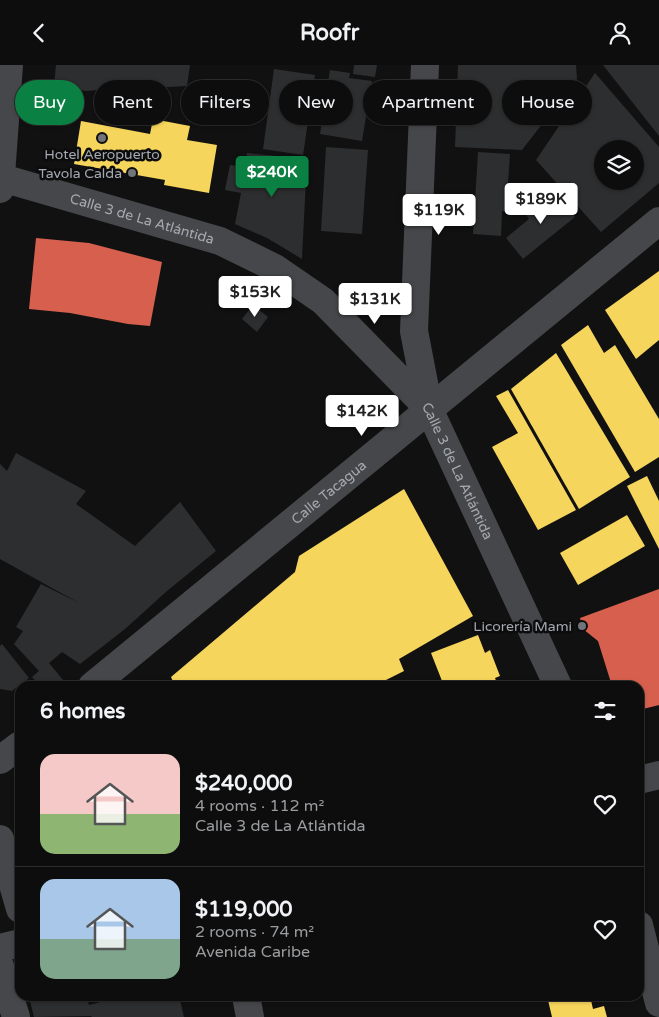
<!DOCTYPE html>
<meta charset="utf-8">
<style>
:root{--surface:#0d0d0e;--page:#161617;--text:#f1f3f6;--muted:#9a9c9e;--line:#2d2d2e;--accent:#0b8043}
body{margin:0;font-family:"Varela Round",sans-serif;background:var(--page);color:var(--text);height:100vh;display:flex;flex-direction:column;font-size:19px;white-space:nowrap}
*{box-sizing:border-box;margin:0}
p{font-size:16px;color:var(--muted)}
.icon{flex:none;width:28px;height:28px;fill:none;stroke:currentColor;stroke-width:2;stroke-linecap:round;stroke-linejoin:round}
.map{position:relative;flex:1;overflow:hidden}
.details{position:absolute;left:15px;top:616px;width:629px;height:320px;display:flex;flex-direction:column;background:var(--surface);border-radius:15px;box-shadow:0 1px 4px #0004,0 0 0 1px var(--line)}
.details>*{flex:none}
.top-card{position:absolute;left:15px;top:15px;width:630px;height:45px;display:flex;gap:10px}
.buttons{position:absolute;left:594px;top:75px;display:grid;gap:10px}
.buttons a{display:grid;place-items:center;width:50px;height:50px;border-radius:50%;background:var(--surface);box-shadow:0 1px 4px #0004,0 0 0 1px var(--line);font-size:25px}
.price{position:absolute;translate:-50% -42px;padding:0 11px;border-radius:5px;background:#fff;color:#222;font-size:16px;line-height:32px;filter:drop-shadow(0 1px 2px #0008)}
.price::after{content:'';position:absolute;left:50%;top:30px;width:15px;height:11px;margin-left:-8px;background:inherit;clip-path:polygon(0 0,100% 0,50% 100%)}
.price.current{background:var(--accent);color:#fff}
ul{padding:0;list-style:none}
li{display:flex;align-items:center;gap:15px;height:125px;padding:0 25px}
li+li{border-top:1px solid var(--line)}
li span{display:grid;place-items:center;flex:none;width:140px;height:100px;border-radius:15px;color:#555}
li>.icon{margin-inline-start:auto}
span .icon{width:60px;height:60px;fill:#fffc;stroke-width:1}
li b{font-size:21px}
h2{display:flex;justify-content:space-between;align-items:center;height:60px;padding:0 25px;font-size:21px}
.chip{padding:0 18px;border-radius:22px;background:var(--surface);box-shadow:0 1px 4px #0004,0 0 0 1px var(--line);font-size:18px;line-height:45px}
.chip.current{background:var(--accent);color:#fff}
header{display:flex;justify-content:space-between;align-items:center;height:65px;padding:0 25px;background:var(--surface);font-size:22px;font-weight:700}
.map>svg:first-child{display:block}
</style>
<header><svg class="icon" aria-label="back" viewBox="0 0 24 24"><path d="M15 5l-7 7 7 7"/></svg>Roofr<svg class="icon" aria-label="person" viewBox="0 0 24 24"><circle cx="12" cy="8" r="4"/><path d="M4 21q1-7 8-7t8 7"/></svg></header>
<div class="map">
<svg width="659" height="952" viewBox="0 0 659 952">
<rect width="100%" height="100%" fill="#111112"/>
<!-- homes -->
<g fill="#f6d55c">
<path d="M 153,54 L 190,61 L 187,75 L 217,80 L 209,128 L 164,120 L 165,115 L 74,99 L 81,56 L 150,69 Z"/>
<path d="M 659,206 L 659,275 L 636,294 L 605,245 Z"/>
<path d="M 588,260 L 604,288 L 615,280 L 659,354 L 659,392 L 635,407 L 561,280 Z"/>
<path d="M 556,288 L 630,412 L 579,444 L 511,324 Z"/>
<path d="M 508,325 L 576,445 L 538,465 L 492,382 L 518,368 L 496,331 Z"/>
<path d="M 647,411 L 659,436 L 659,484 L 627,421 Z"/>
<path d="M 404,424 L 473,551 L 399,594 L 404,606 L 374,621 L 175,621 L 171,612 L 295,507 L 299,491 Z"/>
<path d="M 627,450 L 645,481 L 578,520 L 560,488 Z"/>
<path d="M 478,570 L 485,588 L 490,585 L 500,611 L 495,613 L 498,621 L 444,621 L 431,588 Z"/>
<path d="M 547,931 L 590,931 L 593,944 L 604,941 L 607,952 L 552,952 Z"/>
</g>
<!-- shops -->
<g fill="#d6604d">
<path d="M 36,173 L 89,178 L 162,197 L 150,261 L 128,259 L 70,248 L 29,244 Z"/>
<path d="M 659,524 L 659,640 L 639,645 L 639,621 L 612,621 L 598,576 L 583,564 L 580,553 Z"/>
</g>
<!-- building -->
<g fill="#2d2e2f" fill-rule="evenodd">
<path d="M 56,0 L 190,0 L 187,21 L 151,23 L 149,48 L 111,46 L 113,24 L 86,26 L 54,21 Z"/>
<path d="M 354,0 L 377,0 L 375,12 L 353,9 Z"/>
<path d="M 458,0 L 576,0 L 577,14 L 522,85 L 455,82 Z"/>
<path d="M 603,0 L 659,0 L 659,71 Z"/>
<path d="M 274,4 L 315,10 L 303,90 L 263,84 Z"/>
<path d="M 330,5 L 350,8 L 349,13 L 372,16 L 362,76 L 320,69 Z"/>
<path d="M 595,8 L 659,82 L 659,118 L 601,167 L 536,95 ZM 602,84 L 635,84 L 635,116 L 602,116 Z"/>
<path d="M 326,82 L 368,85 L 362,169 L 321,166 Z"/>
<path d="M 478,87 L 510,89 L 506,147 L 502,146 L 501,171 L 473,169 Z"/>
<path d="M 247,88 L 307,94 L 302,194 L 267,173 L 235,159 L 241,128 L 225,125 L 230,100 L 245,102 Z"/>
<path d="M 554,127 L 575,152 L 523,194 L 506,173 L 529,154 L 526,150 Z"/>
<path d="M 253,240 L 268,252 L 257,267 L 242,254 Z"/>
<path d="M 16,388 L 86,426 L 76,439 L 135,481 L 180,437 L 216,486 L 167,526 L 125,564 L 80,599 L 62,587 L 49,598 L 68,621 L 40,621 L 32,612 L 39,606 L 14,579 L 23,566 L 16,562 L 41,519 L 79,538 L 0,494 L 0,399 L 7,406 Z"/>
<path d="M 2,579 L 29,613 L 12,626 L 0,624 L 0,581 Z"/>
<path d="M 33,931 L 86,931 L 89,940 L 124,931 L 179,931 L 184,952 L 92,952 L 91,951 L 34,952 L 29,932 Z"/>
</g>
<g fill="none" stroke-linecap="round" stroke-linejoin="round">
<!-- minor -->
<g stroke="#46474a" stroke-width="28">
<path d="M 425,0 L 414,266 L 429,344"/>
<path id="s1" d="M 2,113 L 220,176 L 275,203 L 323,236 L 429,344 L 558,621"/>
<path d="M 0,124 L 9,0"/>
<path id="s2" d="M 92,621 L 659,156"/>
<path d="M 0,695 L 20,680"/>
<path d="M 639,715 L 659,710"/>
<path d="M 0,774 L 20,844"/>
<path d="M 639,860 L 659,938"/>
<path d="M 0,883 L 20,878"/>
<path d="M 0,901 L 16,952"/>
<path d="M 246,931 L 250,952"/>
</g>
</g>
<!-- markers -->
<g fill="#717479" stroke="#0c0c0d" stroke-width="2">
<circle cx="102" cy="73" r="5"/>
<circle cx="132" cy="108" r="5"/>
<circle cx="582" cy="561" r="5"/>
</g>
<g text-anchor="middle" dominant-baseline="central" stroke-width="5" stroke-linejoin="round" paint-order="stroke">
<!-- poi labels -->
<g font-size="14" fill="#a4a9b1" stroke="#0c0c0d" text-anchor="end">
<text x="102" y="89" text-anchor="middle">Hotel Aeropuerto</text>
<text x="122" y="108">Tavola Calda</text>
<text x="572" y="561">Licorería Mami</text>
</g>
<!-- street labels -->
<g font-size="14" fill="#a4a9b1" stroke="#0c0c0d">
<text stroke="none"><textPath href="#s1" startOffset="146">Calle 3 de La Atlántida</textPath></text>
<text stroke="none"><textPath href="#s1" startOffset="566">Calle 3 de La Atlántida</textPath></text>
<text stroke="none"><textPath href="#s2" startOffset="306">Calle Tacagua</textPath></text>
</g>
</g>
</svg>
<div class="buttons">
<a><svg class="icon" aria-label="layers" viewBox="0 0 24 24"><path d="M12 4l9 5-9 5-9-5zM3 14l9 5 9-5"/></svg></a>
</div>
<b class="price current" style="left:272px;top:133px">$240K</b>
<b class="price" style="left:541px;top:160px">$189K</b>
<b class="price" style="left:439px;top:171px">$119K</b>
<b class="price" style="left:255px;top:253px">$153K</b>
<b class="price" style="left:375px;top:260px">$131K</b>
<b class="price" style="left:362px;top:372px">$142K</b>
<div class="top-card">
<a class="chip current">Buy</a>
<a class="chip">Rent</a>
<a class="chip">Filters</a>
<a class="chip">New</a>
<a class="chip">Apartment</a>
<a class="chip">House</a>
</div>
<section class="details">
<h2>6 homes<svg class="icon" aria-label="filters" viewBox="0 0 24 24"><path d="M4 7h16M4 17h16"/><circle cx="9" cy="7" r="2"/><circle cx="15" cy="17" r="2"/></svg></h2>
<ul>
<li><span style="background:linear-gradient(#f6c9c9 60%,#8fb573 0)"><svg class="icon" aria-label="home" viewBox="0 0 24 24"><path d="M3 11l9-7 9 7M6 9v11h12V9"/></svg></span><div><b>$240,000</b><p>4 rooms · 112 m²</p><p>Calle 3 de La Atlántida</p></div><svg class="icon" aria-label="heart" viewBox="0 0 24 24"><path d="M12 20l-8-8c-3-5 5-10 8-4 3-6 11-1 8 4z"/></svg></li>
<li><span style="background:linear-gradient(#a9c7e8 60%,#7fa58c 0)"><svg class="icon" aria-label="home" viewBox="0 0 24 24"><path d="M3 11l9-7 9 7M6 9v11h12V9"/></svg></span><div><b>$119,000</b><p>2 rooms · 74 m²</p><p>Avenida Caribe</p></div><svg class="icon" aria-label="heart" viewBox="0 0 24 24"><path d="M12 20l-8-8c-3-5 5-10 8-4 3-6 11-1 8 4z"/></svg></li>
</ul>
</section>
</div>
